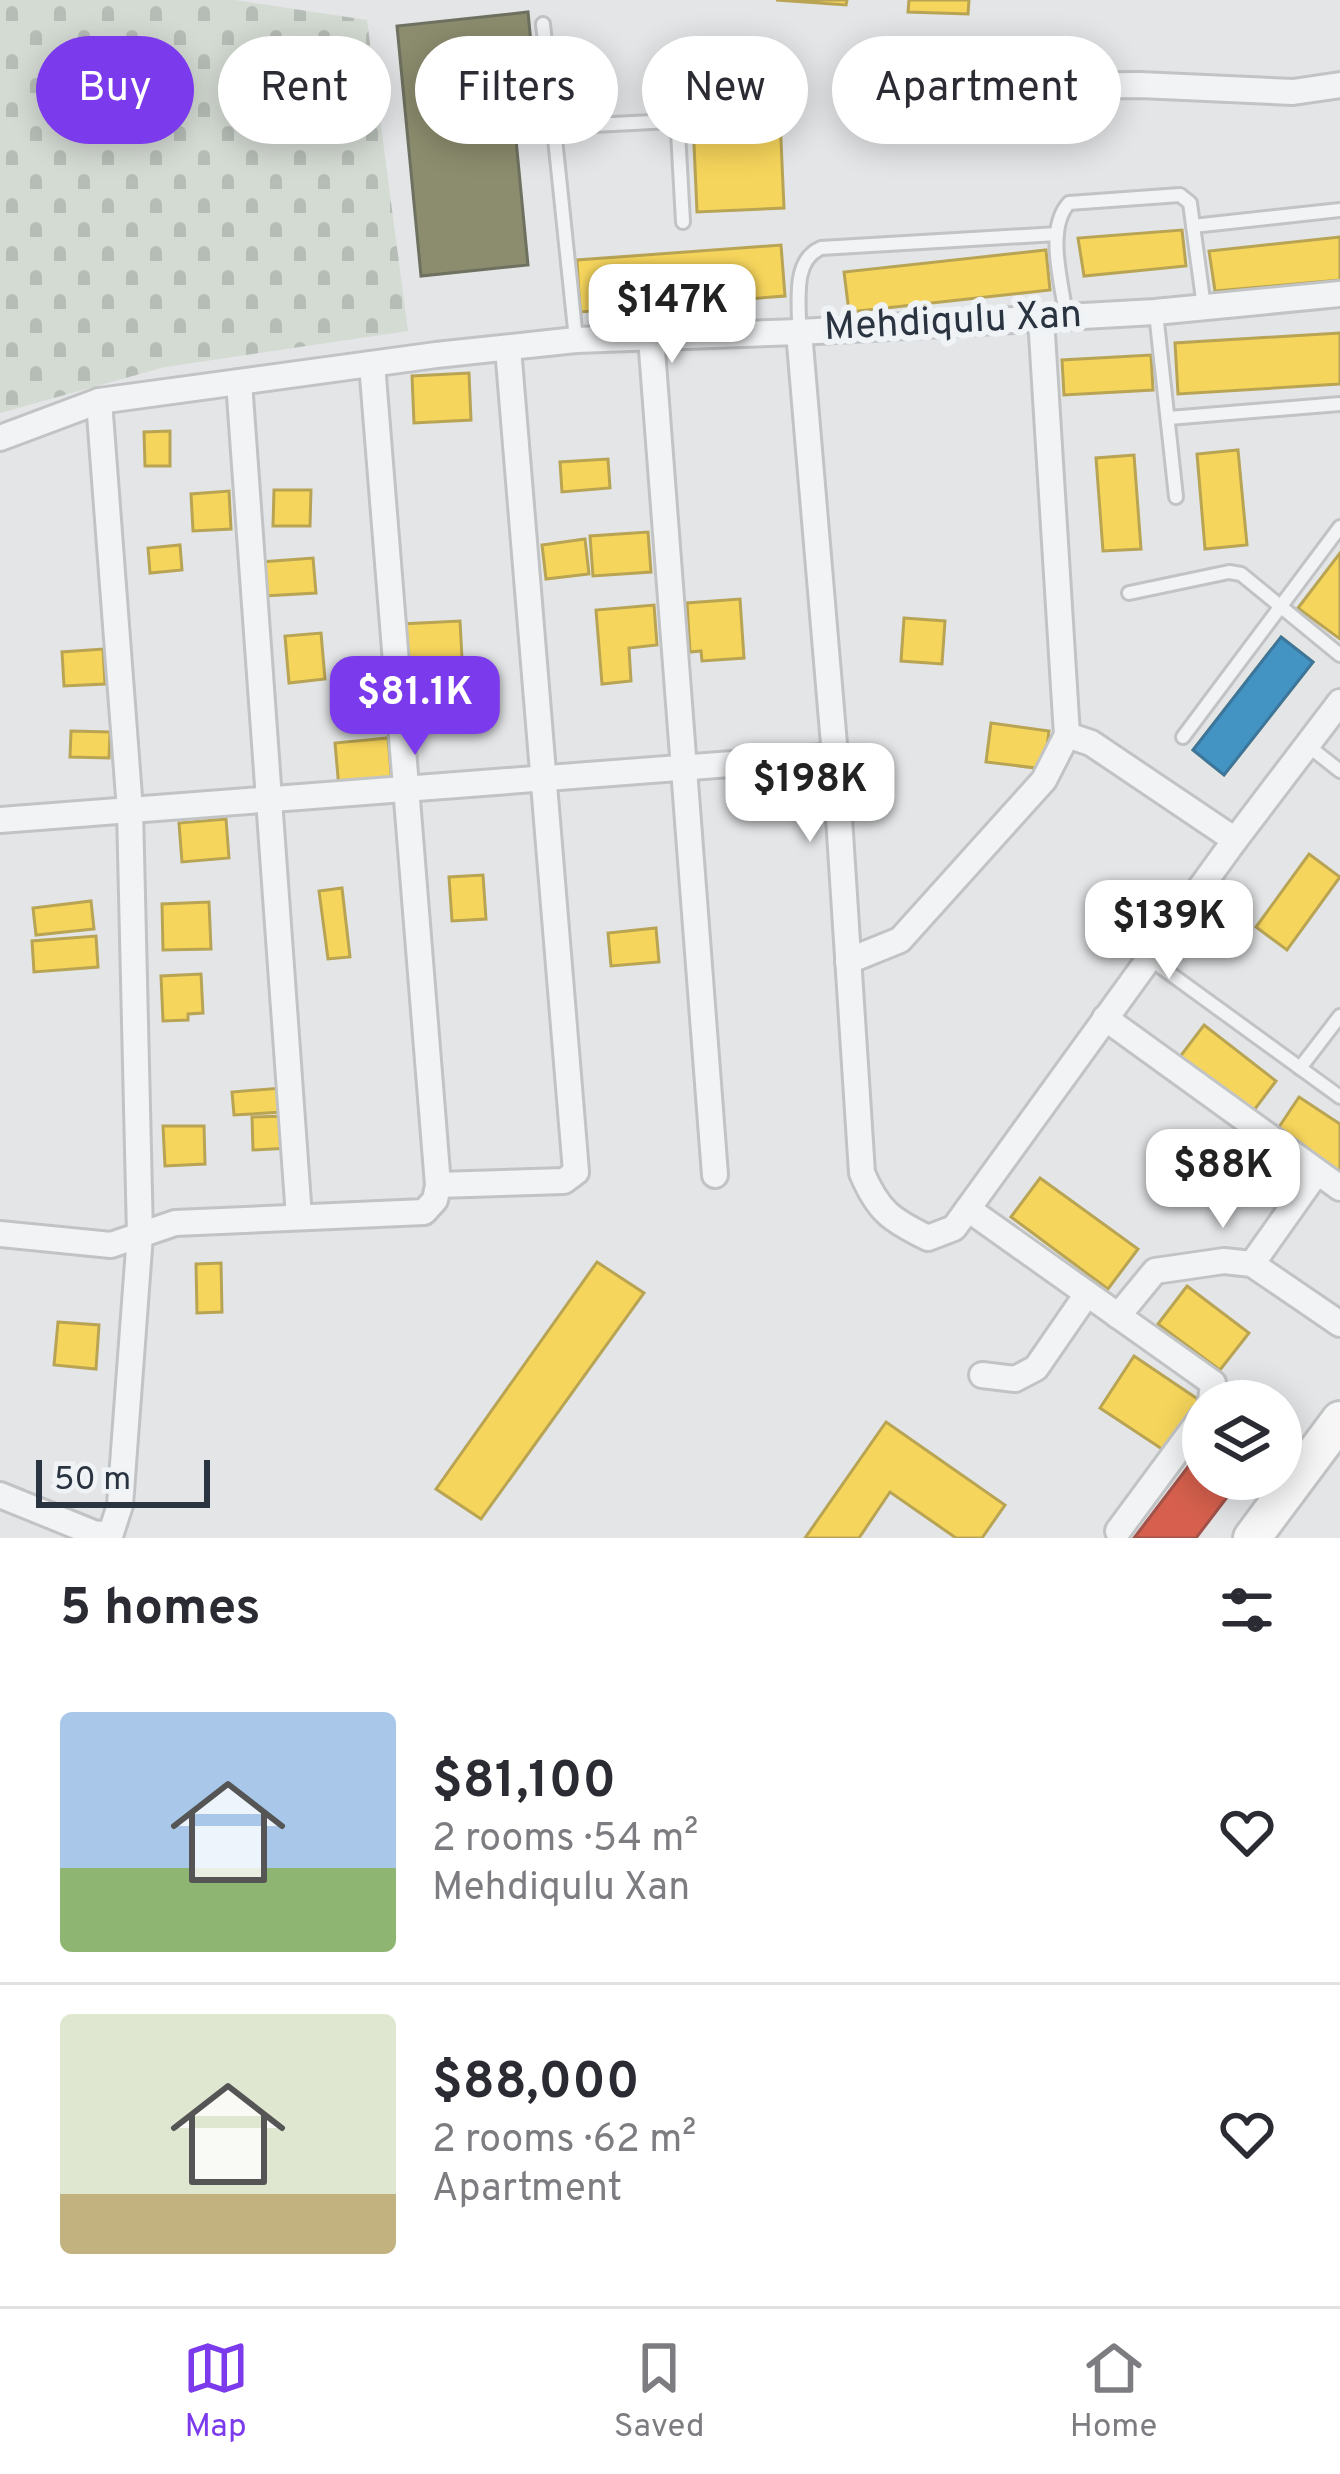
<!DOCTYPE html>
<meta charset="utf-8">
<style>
:root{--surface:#fff;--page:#f7f7f7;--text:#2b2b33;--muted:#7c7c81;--line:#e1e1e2;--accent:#7c3aed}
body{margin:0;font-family:Overpass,sans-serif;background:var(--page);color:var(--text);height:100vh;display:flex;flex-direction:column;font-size:45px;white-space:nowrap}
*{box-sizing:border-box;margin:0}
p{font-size:39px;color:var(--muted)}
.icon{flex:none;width:66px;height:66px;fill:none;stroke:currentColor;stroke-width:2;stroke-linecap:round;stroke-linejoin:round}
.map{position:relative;height:1538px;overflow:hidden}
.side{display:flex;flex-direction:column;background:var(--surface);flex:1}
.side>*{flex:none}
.top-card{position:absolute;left:36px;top:36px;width:1269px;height:108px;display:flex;gap:24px}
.fabs{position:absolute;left:1182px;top:1380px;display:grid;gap:24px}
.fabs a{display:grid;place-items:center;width:120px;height:120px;border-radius:50%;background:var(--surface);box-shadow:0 6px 30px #0003;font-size:60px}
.scale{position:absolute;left:36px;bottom:30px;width:174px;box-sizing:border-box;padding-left:12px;border:6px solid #2a3340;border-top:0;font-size:33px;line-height:42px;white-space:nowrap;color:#2a3340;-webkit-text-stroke:9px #f0f3f6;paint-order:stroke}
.price{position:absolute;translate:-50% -102px;padding:0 27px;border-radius:24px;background:#fff;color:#222;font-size:39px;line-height:78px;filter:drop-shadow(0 3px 6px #0008)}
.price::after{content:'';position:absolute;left:50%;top:72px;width:36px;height:27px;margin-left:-18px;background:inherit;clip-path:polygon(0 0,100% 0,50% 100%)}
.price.active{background:var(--accent);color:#fff}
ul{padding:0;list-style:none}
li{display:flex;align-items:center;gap:36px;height:300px;padding:0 60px}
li+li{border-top:3px solid var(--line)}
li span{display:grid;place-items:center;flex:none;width:336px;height:240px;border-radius:12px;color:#555}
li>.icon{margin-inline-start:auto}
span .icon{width:144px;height:144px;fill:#fffc;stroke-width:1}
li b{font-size:51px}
h2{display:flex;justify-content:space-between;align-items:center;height:144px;padding:0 60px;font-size:51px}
.tag{padding:0 42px;border-radius:54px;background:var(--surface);box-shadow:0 6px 30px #0003;font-size:42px;line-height:108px}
.tag.active{background:var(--accent);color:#fff}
.menu{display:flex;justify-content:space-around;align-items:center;height:168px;border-top:3px solid var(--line);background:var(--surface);font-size:33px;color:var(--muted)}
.menu a{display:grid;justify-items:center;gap:6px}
.menu .active{color:var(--accent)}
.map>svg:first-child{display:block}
</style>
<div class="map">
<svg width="1340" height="1538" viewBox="0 0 1340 1538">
<defs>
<pattern id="cemetery-stones" width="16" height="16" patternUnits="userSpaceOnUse" patternTransform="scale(3)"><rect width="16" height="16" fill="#d4dbd3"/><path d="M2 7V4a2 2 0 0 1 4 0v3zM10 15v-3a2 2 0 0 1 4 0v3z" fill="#b6bcb6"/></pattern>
</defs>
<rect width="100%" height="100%" fill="#e3e5e7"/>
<!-- cemetery -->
<path fill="url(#cemetery-stones)" d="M 0,0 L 235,0 L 367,20 L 408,331 L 165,367 L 0,413 Z"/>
<!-- homes -->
<g fill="#f6d55c" stroke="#b9a454" stroke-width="3">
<path d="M 776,0 L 847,0 L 846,5 Z"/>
<path d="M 909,0 L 969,0 L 968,14 L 908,12 Z"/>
<path d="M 780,118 L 784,208 L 697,212 L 693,122 Z"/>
<path d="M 1182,230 L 1186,266 L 1084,276 L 1078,238 Z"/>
<path d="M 1340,237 L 1340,280 L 1215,291 L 1209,251 Z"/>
<path d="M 781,245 L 785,296 L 580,312 L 577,260 Z"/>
<path d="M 1046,250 L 1050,290 L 849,312 L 844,272 Z"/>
<path d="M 1340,333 L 1340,384 L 1178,394 L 1175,343 Z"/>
<path d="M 1151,355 L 1153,390 L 1064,395 L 1062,360 Z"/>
<path d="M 469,373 L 471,420 L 414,423 L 412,376 Z"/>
<path d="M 170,431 L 170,466 L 145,466 L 144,432 Z"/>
<path d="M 1238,450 L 1247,545 L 1205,549 L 1197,454 Z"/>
<path d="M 1134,455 L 1141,549 L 1103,551 L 1096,458 Z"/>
<path d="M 608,459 L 610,488 L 562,492 L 560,462 Z"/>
<path d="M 274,490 L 311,490 L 310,526 L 273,526 Z"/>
<path d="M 229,491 L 231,529 L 193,531 L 191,494 Z"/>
<path d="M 648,532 L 651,572 L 593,576 L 590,536 Z"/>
<path d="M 585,539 L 589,574 L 546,579 L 542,545 Z"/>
<path d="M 180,545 L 182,570 L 150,573 L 148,548 Z"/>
<path d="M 1340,553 L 1340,639 L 1298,608 Z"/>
<path d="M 313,558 L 316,593 L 264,596 L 261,562 Z"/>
<path d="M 740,599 L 744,658 L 702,661 L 701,651 L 690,652 L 687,603 Z"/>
<path d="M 654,605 L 657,645 L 629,648 L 631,681 L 602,684 L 596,610 Z"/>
<path d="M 904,618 L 945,621 L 942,664 L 901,661 Z"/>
<path d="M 460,621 L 462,658 L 403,661 L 401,624 Z"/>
<path d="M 321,633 L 325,679 L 289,683 L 285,636 Z"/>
<path d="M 1281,637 L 1313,662 L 1224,775 L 1193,750 Z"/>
<path d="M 103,649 L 105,684 L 64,686 L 62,652 Z"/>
<path d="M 991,723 L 1049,731 L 1044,769 L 986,762 Z"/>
<path d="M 71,731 L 110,732 L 109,758 L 70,757 Z"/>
<path d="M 388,738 L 392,783 L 339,788 L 335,743 Z"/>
<path d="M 776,767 L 778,789 L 787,789 L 789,805 L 738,810 L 734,771 Z"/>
<path d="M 226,819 L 229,858 L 182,862 L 179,823 Z"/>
<path d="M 1309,854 L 1340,877 L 1287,950 L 1256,927 Z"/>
<path d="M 483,875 L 486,919 L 452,921 L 449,877 Z"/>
<path d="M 342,888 L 350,957 L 328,959 L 319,891 Z"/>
<path d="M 91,901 L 94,929 L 36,935 L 33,908 Z"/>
<path d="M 209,902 L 211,949 L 163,950 L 162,904 Z"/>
<path d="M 656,928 L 659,962 L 611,966 L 608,933 Z"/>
<path d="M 96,936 L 98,967 L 34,972 L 32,941 Z"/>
<path d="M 201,974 L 203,1013 L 188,1014 L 188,1020 L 163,1021 L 161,976 Z"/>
<path d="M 1204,1025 L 1276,1081 L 1249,1117 L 1176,1062 Z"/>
<path d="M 282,1088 L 283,1112 L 234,1115 L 232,1092 Z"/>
<path d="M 1299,1097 L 1340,1124 L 1340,1177 L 1275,1133 Z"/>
<path d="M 288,1116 L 289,1148 L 253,1150 L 252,1117 Z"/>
<path d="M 163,1126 L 204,1126 L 205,1164 L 165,1166 Z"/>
<path d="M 1040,1178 L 1138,1249 L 1108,1289 L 1011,1217 Z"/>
<path d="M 597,1262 L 644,1293 L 481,1519 L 436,1489 Z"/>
<path d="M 221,1263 L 222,1312 L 197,1313 L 196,1264 Z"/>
<path d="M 1187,1286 L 1249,1333 L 1220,1370 L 1158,1324 Z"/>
<path d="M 58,1322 L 99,1325 L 96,1369 L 54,1365 Z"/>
<path d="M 1134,1356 L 1199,1400 L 1165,1451 L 1100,1408 Z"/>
<path d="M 886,1422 L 1005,1505 L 982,1538 L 956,1538 L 890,1492 L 859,1538 L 805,1538 Z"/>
</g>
<!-- shops -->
<path fill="#d6604d" stroke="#a25249" stroke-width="3" d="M 1203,1447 L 1203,1479 L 1241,1479 L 1196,1538 L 1134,1538 Z"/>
<!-- schools -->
<path fill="#4393c3" stroke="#3c769c" stroke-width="3" d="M 1281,637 L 1313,662 L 1224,775 L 1193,750 Z"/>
<!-- industry -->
<path fill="#8c8c6e" stroke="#6f7160" stroke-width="3" d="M 528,12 L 532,54 L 508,56 L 528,265 L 421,276 L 397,26 Z"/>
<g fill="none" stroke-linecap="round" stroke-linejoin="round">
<!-- lane casing -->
<g stroke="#c1c3c5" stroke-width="18">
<g id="lane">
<path d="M 543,24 L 576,339"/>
<path d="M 554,127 L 672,121 L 678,132 L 683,222"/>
<path d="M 1193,226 L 1340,210"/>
<path d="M 1156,313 L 1176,497"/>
<path d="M 1066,316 C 1062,283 1045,229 1069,203 L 1180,195 L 1190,203 L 1204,307"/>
<path d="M 799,332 C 800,304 791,261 821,248 L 1057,234"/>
<path d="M 1169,418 L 1340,404"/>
<path d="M 1129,593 L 1229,572 L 1241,574 L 1340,655"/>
<path d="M 1183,737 L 1340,527"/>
<path d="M 1307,745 L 1340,771"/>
<path d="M 1150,959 L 1340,1097"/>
<path d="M 1300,1068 L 1340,1016"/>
</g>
</g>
<!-- street casing -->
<g stroke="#c1c3c5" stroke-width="30">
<g id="street">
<path d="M 1028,86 L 1140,85 L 1293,92 L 1340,85"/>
<path d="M 799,332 L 835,756 L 862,1173 C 878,1211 891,1220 928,1238 L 954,1228 L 1235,840 L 1340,702"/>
<path d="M 651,337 L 715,1175"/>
<path d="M 239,382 L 299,1217"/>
<path d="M 0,438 L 99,401 L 436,355 L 576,340 L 799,332 L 1155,312 L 1340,294"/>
<path d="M 1067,735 L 1091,743 L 1235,840"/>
<path d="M 0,820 L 835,756"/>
<path d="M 848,961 L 900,940 L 1044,780 L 1067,735 L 1041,318"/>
<path d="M 1105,1018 L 1340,1188"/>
<path d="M 438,1185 L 564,1181 L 576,1172 L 508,348"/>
<path d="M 968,1209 L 1213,1383 L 1211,1401"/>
<path d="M 0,1234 L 111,1245 L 175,1223 L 424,1212 L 435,1200 L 438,1185 L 372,364"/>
<path d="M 1252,1264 L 1317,1172"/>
<path d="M 1118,1316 L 1155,1271 L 1224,1261 L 1252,1264 L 1340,1324"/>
<path d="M 982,1375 L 1015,1379 L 1036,1368 L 1087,1294"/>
<path d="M 0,1495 L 96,1534 L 111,1533 L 120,1505 L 140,1235 L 130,810 L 99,401"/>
<path d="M 1118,1531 L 1203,1416"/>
</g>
</g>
<!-- secondary casing -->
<g stroke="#c1c3c5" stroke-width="42">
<path id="secondary" d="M 1252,1538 L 1340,1420"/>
</g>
<!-- lane -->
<use href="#lane" stroke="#f2f3f4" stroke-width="12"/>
<!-- street -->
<use href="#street" stroke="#f2f3f4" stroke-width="24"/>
<!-- secondary -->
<use href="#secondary" stroke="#f6f6f6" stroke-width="36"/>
</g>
<g text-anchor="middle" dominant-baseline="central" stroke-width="12" stroke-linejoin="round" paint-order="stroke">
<!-- street labels -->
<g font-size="39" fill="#2a3340" stroke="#f0f3f6">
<text transform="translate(953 323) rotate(-3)">Mehdiqulu Xan</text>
</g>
</g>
</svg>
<div class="fabs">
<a><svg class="icon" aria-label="layers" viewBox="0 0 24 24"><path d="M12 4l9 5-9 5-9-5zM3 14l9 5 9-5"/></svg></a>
</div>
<div class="scale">50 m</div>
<b class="price" style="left:672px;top:366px">$147K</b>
<b class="price active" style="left:415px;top:758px">$81.1K</b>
<b class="price" style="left:810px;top:845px">$198K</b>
<b class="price" style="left:1169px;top:982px">$139K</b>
<b class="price" style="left:1223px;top:1231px">$88K</b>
<div class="top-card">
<a class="tag active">Buy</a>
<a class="tag">Rent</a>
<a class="tag">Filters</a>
<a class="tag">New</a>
<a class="tag">Apartment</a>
</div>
</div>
<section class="side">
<h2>5 homes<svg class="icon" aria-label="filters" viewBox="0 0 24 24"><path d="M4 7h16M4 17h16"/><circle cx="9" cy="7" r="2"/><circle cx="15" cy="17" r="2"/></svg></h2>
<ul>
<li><span style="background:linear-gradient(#a9c7e8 65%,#8fb573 0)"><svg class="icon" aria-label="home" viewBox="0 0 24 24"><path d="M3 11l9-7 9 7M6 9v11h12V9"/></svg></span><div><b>$81,100</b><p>2 rooms · 54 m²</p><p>Mehdiqulu Xan</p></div><svg class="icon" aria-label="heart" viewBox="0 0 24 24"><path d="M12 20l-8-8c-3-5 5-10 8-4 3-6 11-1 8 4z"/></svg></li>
<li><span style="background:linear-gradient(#dfe7d0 75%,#c2b280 0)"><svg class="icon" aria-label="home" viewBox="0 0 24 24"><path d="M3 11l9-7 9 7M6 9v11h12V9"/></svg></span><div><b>$88,000</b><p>2 rooms · 62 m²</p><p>Apartment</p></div><svg class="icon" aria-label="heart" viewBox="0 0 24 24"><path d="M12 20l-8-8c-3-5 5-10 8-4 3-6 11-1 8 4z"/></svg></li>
</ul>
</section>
<nav class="menu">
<a class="active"><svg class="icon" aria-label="map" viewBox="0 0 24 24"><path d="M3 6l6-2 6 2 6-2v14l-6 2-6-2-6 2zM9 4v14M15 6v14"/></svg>Map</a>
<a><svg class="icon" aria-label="saved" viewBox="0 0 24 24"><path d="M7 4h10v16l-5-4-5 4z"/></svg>Saved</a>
<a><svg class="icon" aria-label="home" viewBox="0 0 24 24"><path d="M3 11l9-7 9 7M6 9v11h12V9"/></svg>Home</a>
</nav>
